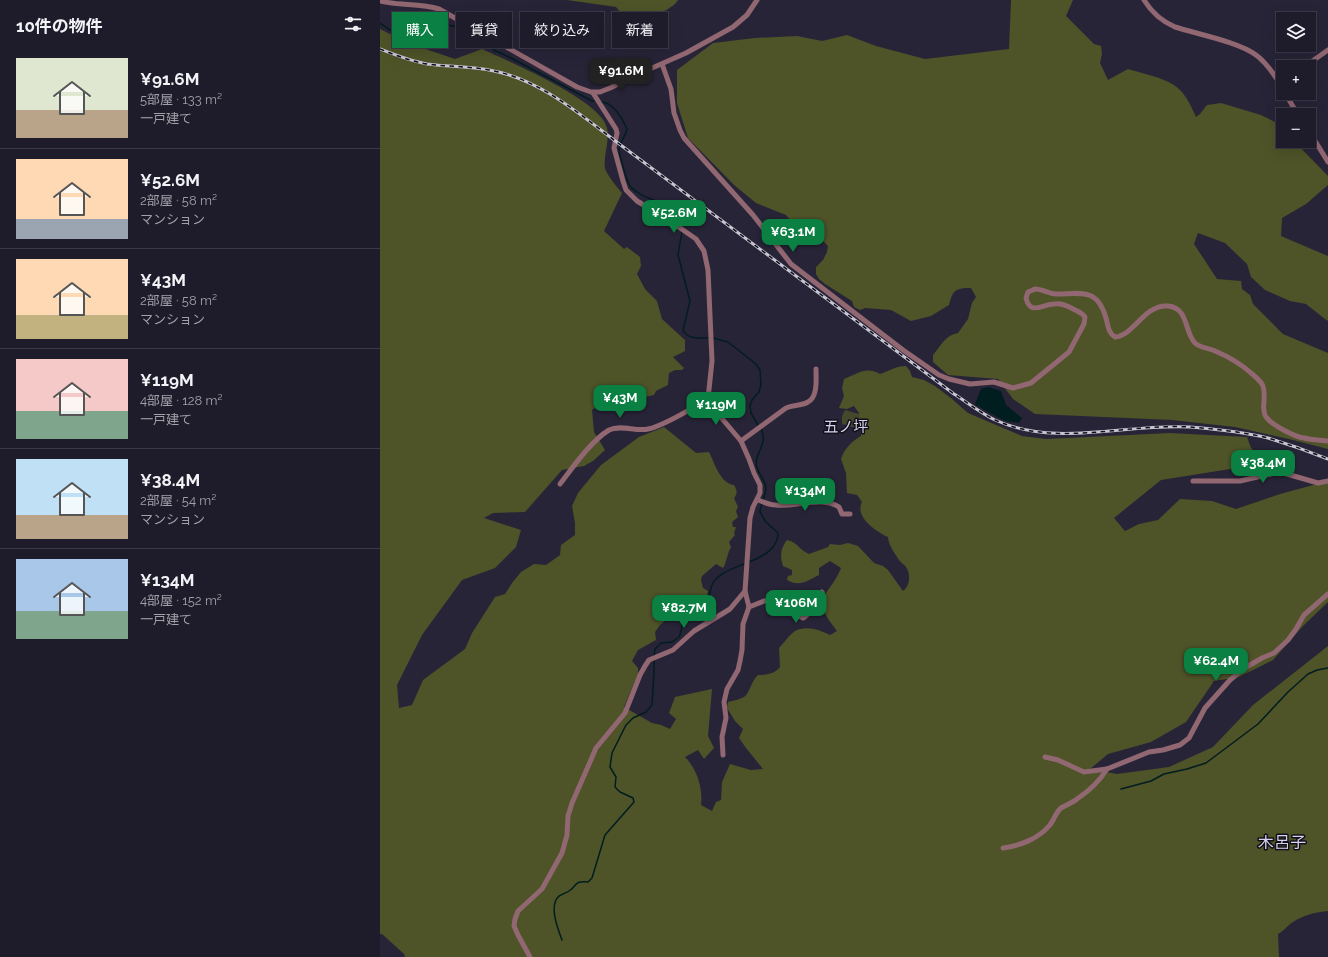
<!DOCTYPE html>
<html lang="ja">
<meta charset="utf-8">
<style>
:root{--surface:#1e1b2a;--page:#2b2836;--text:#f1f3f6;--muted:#a1a1a8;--line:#3c3947;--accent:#0b8043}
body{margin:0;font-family:Raleway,"Noto Sans JP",sans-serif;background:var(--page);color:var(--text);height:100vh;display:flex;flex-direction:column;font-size:15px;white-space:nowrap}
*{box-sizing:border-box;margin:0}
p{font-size:13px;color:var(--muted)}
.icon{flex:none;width:22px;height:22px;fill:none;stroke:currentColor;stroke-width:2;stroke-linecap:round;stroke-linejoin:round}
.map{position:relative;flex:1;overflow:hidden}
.side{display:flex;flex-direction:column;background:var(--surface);width:380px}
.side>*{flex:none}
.top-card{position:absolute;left:12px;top:12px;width:380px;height:36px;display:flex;gap:8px}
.fabs{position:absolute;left:896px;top:12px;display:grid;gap:8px}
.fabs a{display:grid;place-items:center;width:40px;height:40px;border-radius:0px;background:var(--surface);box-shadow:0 4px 16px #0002,0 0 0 1px var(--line);font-size:20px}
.price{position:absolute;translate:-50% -34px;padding:0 9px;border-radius:8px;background:var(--accent);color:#fff;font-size:13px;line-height:26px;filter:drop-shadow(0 1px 2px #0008)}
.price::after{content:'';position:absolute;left:50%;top:24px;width:12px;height:9px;margin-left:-6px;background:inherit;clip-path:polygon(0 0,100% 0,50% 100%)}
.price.on{background:#222;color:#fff}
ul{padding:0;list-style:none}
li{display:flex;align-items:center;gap:12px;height:100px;padding:0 16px}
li+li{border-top:1px solid var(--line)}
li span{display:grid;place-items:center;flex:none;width:112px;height:80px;border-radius:0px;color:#555}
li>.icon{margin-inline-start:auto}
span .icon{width:48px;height:48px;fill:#fffc;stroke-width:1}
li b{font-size:17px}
h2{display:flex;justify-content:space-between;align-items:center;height:48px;padding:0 16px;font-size:17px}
.chip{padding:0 14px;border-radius:0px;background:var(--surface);box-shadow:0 4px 16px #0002,0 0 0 1px var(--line);font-size:14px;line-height:36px}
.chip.on{background:var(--accent);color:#fff}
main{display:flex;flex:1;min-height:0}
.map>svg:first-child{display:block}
</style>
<main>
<section class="side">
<h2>10件の物件<svg class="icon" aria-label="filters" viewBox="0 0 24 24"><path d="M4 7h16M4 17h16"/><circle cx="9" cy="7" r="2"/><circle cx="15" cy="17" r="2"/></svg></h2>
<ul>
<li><span style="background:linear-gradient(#dfe7d0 65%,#b9a48a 0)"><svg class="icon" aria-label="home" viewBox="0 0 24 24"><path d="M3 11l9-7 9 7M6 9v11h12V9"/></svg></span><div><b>¥91.6M</b><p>5部屋 · 133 m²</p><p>一戸建て</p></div></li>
<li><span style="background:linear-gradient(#ffd9b3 75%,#9aa5b1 0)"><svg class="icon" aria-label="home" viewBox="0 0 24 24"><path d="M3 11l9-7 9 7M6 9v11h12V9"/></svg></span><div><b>¥52.6M</b><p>2部屋 · 58 m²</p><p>マンション</p></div></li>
<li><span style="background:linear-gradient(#ffd9b3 70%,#c2b280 0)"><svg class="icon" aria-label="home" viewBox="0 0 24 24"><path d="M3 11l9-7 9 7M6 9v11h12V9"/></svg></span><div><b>¥43M</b><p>2部屋 · 58 m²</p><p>マンション</p></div></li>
<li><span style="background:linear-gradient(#f6c9c9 65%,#7fa58c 0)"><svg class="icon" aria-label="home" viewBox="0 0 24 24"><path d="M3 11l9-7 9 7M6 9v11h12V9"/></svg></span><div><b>¥119M</b><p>4部屋 · 128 m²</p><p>一戸建て</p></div></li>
<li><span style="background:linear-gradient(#bfe0f5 70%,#b9a48a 0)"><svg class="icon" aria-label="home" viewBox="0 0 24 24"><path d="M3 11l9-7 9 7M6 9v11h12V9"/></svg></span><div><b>¥38.4M</b><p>2部屋 · 54 m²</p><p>マンション</p></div></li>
<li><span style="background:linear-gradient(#a9c7e8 65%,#7fa58c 0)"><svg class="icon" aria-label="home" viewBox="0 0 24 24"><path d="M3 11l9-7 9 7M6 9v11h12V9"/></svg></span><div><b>¥134M</b><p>4部屋 · 152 m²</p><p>一戸建て</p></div></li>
</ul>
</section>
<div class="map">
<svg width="948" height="957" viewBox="0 0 948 957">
<rect width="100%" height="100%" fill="#282438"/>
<!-- green -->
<path fill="#45482b" d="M 465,410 L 479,414 L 478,420 L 479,426 C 473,429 468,425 462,424 L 462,416 Z"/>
<!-- forest -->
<g fill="#4e5328">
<path d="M 187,0 L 298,0 C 292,11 264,20 251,18 C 244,17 240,12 236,7 Z"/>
<path d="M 631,0 L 693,0 L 686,16 L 714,44 L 721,46 L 722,54 L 720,63 L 728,80 L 748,69 C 764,74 788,78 800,90 C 807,97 812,108 816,117 L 820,114 L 827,105 L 841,103 L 881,115 L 895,122 L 896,129 L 903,133 L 903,141 L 914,141 L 948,176 L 948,185 L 926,204 L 902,218 L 901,236 L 948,256 L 948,321 L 945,319 L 926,304 L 910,301 L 885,290 L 871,277 L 867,264 L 845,243 L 818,233 L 814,244 L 837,279 L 861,281 L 862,289 L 870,295 L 873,304 L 903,334 L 948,353 L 948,449 L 913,440 L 855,427 L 792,420 L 655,414 L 633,399 L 618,379 L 568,375 L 553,362 L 553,355 C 561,346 565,335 578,333 L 588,319 L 592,303 L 596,297 L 591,288 C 575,288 573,290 569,305 L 551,316 L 531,321 L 511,310 L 485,308 L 480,310 L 474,307 L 472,301 L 445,284 L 439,279 L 436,274 L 436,267 L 443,260 L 447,252 L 448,246 L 443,241 L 434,237 L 433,232 L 429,230 L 421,233 L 406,215 L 376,203 L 354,185 L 308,138 L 297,103 L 297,70 L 333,43 L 375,38 L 417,36 L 442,41 L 467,35 L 496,46 L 545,59 L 629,49 Z"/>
<path d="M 0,29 L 28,43 L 75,59 L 102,49 C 128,61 222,101 227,128 C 230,141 223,155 225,168 C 226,174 238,188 242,193 L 224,231 L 244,249 L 247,247 L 260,257 L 261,266 L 257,274 L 265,289 L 277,301 L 282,319 L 305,340 L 305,351 L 293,357 L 304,368 L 302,370 L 295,370 L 289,373 L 288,385 L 276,391 L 274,395 L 247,401 L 227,398 L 212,410 L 214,432 L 225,450 L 213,461 L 204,466 L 182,470 L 145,512 L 113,513 L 104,518 L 141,530 L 136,547 L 115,568 L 82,580 L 42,635 L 17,685 L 19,708 L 32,705 L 43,680 L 85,649 L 92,633 L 115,597 L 125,594 L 132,583 L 141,572 L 154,564 L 166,565 L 180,555 L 181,545 L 195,535 L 195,523 L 192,506 L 198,493 L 221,465 L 259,437 L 284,427 L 316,453 L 329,452 C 335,464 340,483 354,485 C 357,490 358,493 354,498 L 358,507 L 356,511 L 358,517 L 352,522 L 353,527 L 356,527 L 354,533 L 355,535 L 349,542 L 351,547 C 347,554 347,561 343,568 L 336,564 L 322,576 L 321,580 L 323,588 L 328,591 L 326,600 L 322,599 L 301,612 L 291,616 L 280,625 L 275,632 L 276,640 L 258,650 L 252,661 L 258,668 L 258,674 L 244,707 L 272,723 L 281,725 L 290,729 L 296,719 L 289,713 L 295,697 L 332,689 L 328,736 L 334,748 L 324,759 L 318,750 L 305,757 C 317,769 323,788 321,805 L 332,811 L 336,802 L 341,800 L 342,782 L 350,764 L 371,770 L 383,769 L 366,748 L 359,738 L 363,729 L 355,721 L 347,708 L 348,702 C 353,701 360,699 364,697 C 370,693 371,681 378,675 C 385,675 395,674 400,667 L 399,648 C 404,643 409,635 415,631 C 426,625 440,630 450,635 L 457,631 C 429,595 447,601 461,568 L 450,561 L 439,568 L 439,575 C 427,581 420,587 407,580 L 408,576 L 412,575 L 412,570 L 403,566 C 400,556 400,549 407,540 C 419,543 418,549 429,554 L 448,547 L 450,544 L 460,545 L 468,543 L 478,546 L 494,563 L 503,566 L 508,570 L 523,591 C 530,586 531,574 526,567 C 524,564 521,563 519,560 C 515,554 508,544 508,537 C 497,532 474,517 482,502 L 477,495 L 467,493 L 466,473 L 461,459 C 465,448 471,442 481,436 L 481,429 L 478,422 L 479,413 L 474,406 L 467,409 L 459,408 L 464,396 L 462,388 L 464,379 C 478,374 485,366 500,374 C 509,371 516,366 526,366 L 530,371 L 532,377 L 544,380 L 555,386 L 572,399 L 588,413 L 642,436 L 666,439 L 790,433 L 867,437 L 871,448 L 888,463 L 781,480 L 734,518 L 745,531 L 759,524 L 778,520 L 800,499 L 832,501 L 856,509 L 900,494 L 948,481 L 948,602 L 923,626 L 893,660 L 859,677 L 834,681 L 806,722 L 771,742 L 728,754 L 710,769 L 737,774 L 789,767 L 833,747 L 873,705 L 948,646 L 948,911 C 936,912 924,915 913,922 C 908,925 904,931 898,934 L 899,957 L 25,957 L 24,954 L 2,934 L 0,934 Z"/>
</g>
<!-- water -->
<path fill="#001d20" d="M 608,387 L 621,391 L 626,405 L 642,418 L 639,423 C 635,422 630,422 626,421 C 622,420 597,406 595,404 L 601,389 Z"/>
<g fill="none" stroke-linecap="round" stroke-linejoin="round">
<!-- stream -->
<g stroke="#001d20" stroke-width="1.5">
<path d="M 0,23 L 13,32 L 26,38 L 38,39 L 53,31 L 68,25 L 79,27 L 116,51 L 131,58 L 212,101 L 217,101"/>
<path d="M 221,102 C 233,102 242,118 247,129 C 245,138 239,143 239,150 C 240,157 247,182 250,186 C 251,188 255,190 257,192 C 276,205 295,200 301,227"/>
<path d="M 302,231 L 298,255 L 310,301 L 303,330 C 308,340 319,338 329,338"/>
<path d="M 333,338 L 348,342 L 376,364 L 380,370 L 381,385 L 379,392 L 372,400 L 370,406 L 371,413 L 378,425"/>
<path d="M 369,562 C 382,557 398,549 398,533 L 386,522 L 380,512 C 380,504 386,496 386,488 C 385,477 373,470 377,458 C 380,448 387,440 381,429"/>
<path d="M 274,657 L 275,649 L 281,643 L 292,642 L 299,637 C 302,632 301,625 304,620 C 308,611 320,609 326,602 C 331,597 329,591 332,585 C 337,573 355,568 366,563"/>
<path d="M 741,789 L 771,781 L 784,774 L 807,769 L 826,763 L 878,724 L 908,692 L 928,674 L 937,670 L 948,668"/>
<path d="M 182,940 C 178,929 169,907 178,897 C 181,894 186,893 189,891 C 198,885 193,881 208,882 L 212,878 L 225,835 L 254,802 L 253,798 L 240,792 L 235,787 L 236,777 L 230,767 L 232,753 L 246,725 L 253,718 L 266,712 L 272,705 L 274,672 L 274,660"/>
</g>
<!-- minor -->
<g stroke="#916771" stroke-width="5">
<path d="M 764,0 C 772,13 781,21 795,27 C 817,34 859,42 876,55 C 887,63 896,77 903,89"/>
<path d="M 0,1 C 19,6 40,3 59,9 L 197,87 L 211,92 L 220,92 L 230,88 L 263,72 L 306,53 L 353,27 L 367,15 L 377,0"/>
<path d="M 282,64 L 291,89 L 294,113 L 300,130 L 304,138 L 373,215 L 411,264 L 523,350 L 559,375 L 569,379 L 590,384 L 614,382 L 633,388 L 651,383 L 689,352 L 704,324 L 705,317 C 702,313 699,312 695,310 C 688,306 682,303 674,304 C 663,304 650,316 646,298 L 648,292 L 655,289 C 663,289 669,294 676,294 C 701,294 717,287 726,318 C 728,325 728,333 735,337 C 754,336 764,304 788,306 C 809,308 804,332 815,343 C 820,348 829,348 835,351 C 847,356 861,364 871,373 C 883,383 885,385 884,401 C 884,404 883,407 884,410 C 884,412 885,417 887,418 C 892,425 915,437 924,438 C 932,440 940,440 948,441"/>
<path d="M 924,67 L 948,50"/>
<path d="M 905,93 L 918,115"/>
<path d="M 929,131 L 948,162"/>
<path d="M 361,441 L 406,408 C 413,405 421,406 428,402 C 438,397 436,379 436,369"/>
<path d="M 813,481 L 860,481 L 900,472 L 938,483 L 948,481"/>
<path d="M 180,484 C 193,467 211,441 229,430 C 241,424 256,432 268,429 C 286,425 312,408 328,399"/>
<path d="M 378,500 C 384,502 389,505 396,505 C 415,507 443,496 459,507 L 462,514 L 470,514"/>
<path d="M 369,607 L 384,601 L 388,601 L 423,618 C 432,613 437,600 442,592"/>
<path d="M 343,755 L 342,737 L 346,718 L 344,702 L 347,689 L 358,670 L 360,661 L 362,650 L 363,624 L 369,607 L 365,591"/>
<path d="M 665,757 L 678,760 L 704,772 L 727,769 L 769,752 L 783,750 L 800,745 L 809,738 L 825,708 L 850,680 L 863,669 L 882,658 L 894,653 L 908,640 L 916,629 L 924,615 L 948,594"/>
<path d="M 623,848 C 639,846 658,839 669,826 C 674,821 675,813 681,808 C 686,805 692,803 697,799 C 709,791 719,782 727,769"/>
<path d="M 150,957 L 138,935 L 134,926 L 135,919 L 138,911 L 162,889 L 182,853 L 187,835 L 188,816 L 192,803 L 210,762 L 216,748 L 226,736 L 245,713 L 260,675 L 265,666 L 269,660 L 293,650 L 314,631 L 350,609 L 365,591 L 370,518 L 373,507 L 380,493 L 380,485 L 374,473 L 369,459 L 361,441 L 333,408 L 328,399 L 332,361 L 328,270 L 324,251 L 316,239 L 293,223 L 257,201 L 246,190 L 243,181 L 234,148 L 237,133 L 236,129 L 213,93"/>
</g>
<!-- rail casing -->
<g stroke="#c7c5d2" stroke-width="3">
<path id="rail" d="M 0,49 C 15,55 30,61 47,64 C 69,67 92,66 114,71 C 163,81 203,117 242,146 L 574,394 C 588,403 601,413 615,420 C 677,448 746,423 810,427 C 835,429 864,432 888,438 C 908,444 928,451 948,459"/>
</g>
<!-- rail -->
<use href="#rail" stroke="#110f18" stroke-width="1.5" stroke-dasharray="4.5" stroke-linecap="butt"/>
</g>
<g text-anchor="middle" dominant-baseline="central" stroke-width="3" stroke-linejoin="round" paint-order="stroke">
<!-- neighbourhood labels -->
<g font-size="15" fill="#d6d2ed" stroke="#110f18">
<text x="466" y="427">五ノ坪</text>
</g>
<!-- quarter labels -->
<g font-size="16" fill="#d6d2ed" stroke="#110f18">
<text x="902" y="842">木呂子</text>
</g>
</g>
</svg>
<div class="fabs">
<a><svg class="icon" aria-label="layers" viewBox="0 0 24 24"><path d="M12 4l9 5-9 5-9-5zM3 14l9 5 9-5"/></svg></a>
<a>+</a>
<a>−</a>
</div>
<b class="price on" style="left:241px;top:92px">¥91.6M</b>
<b class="price" style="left:294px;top:234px">¥52.6M</b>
<b class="price" style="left:413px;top:253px">¥63.1M</b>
<b class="price" style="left:240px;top:419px">¥43M</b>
<b class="price" style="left:336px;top:426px">¥119M</b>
<b class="price" style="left:883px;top:484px">¥38.4M</b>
<b class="price" style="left:425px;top:512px">¥134M</b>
<b class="price" style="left:416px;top:624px">¥106M</b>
<b class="price" style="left:304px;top:629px">¥82.7M</b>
<b class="price" style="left:836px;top:682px">¥62.4M</b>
<div class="top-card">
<a class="chip on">購入</a>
<a class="chip">賃貸</a>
<a class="chip">絞り込み</a>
<a class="chip">新着</a>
</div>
</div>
</main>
